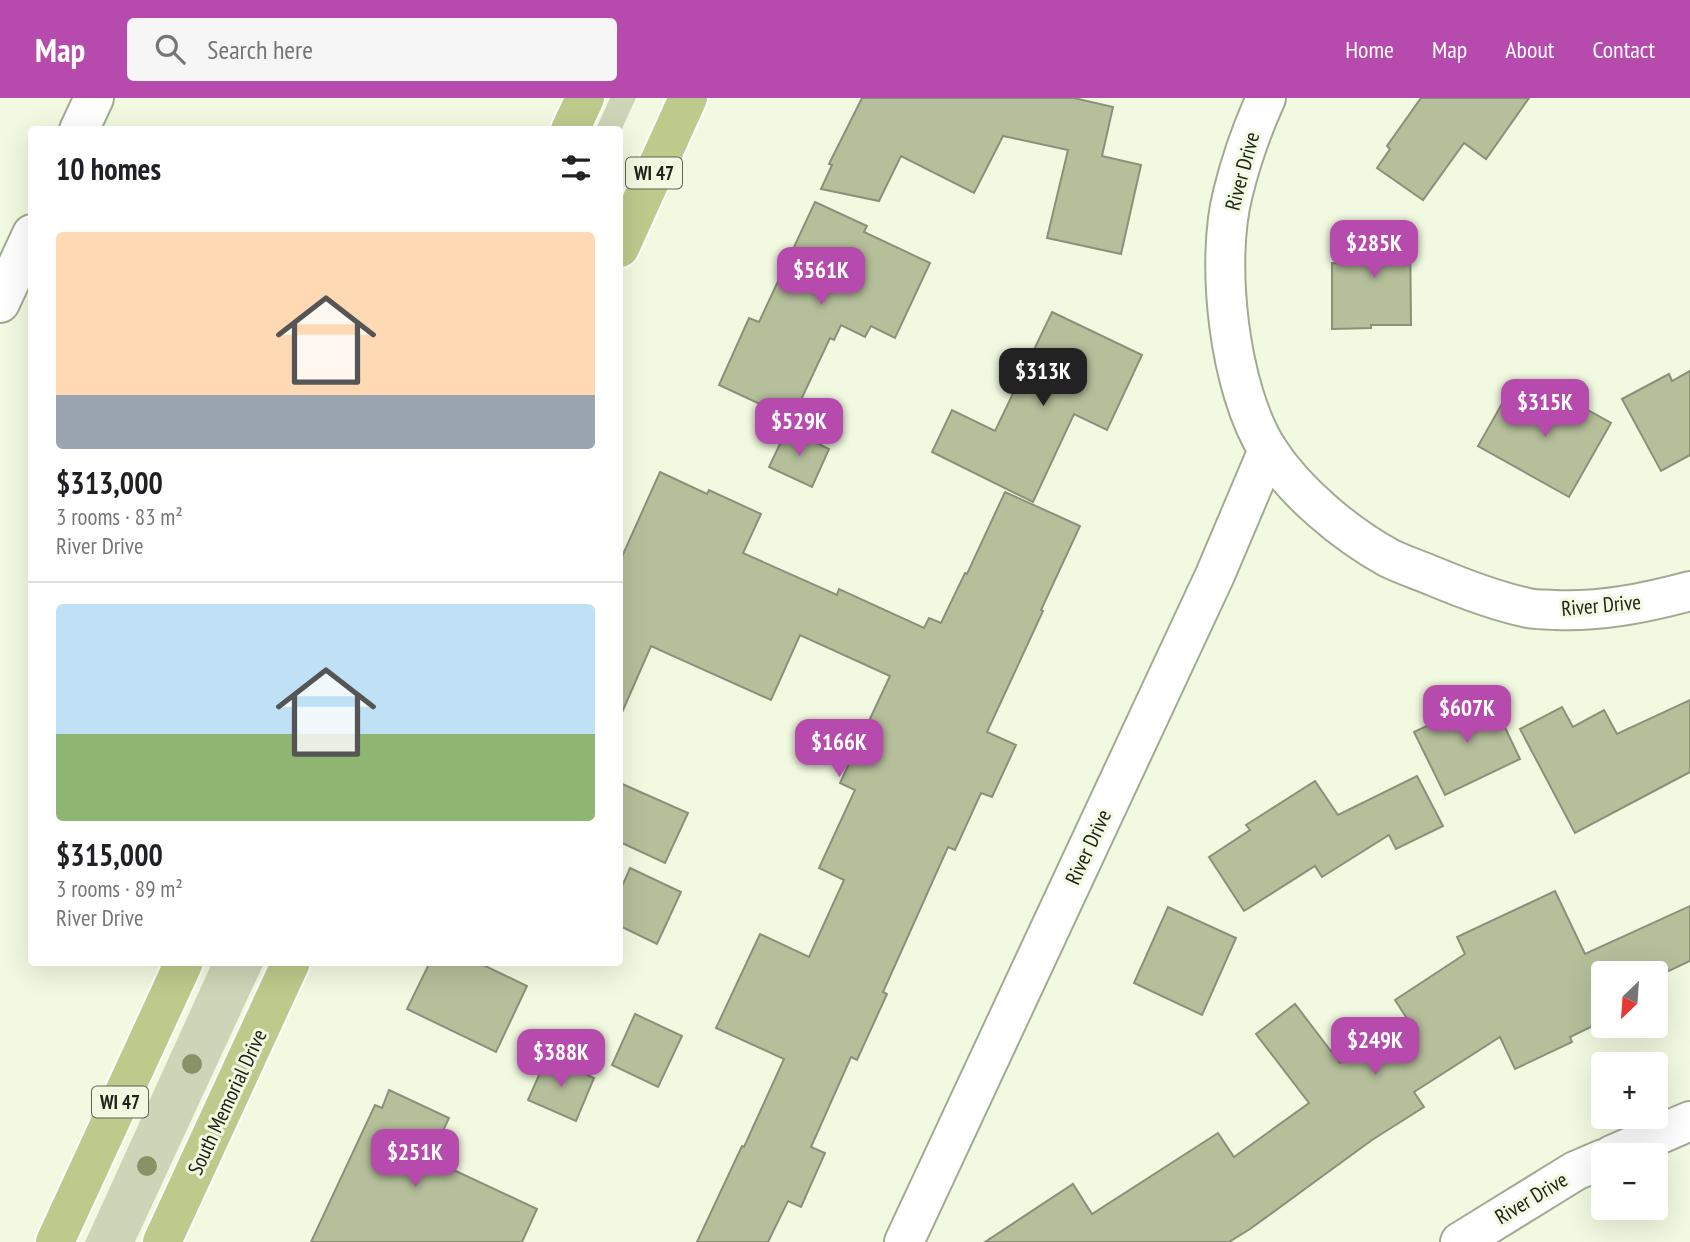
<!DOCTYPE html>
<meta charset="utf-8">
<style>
:root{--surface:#fff;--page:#f6f6f6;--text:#202124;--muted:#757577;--line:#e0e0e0;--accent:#b64bad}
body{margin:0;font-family:"PT Sans Narrow",sans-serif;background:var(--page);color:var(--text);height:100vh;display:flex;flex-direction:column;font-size:26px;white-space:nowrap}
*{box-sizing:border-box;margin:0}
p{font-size:23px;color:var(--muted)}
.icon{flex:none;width:38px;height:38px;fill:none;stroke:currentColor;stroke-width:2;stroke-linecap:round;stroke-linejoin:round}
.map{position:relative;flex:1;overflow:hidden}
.panel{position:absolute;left:28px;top:28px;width:595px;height:840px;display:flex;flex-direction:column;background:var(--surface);border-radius:7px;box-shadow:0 7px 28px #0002}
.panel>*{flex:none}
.needle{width:46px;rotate:205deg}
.controls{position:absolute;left:1591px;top:863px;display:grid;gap:14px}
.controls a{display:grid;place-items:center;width:77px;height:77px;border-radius:7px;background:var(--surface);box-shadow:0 7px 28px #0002;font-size:35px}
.price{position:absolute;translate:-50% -60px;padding:0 16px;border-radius:14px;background:var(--accent);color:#fff;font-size:23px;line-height:46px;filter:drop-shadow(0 2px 4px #0008)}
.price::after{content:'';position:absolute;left:50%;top:42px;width:21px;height:16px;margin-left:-10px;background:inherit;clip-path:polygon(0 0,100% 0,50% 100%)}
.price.selected{background:#222;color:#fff}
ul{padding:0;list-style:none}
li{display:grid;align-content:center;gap:14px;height:371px;padding:0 28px}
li+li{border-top:2px solid var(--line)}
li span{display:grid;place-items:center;height:217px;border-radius:7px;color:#555}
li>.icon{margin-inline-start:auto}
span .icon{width:126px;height:126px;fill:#fffc;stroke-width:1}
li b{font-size:30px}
h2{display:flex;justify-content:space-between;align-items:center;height:84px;padding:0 28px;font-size:30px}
header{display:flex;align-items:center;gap:42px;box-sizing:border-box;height:98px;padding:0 35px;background:var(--accent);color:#fff}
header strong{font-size:33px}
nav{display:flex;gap:38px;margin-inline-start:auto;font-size:24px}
.search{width:490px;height:63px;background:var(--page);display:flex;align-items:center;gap:18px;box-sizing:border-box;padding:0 24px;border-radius:7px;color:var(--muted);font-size:26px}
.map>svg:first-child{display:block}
</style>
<header>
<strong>Map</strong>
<div class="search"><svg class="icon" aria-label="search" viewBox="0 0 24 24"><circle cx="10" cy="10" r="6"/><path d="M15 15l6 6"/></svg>Search here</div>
<nav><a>Home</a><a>Map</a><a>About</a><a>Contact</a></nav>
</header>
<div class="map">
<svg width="1690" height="1144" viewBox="0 0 1690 1144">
<rect width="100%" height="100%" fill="#f1f9e0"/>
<!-- green -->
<g fill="#ccd5b7">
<path d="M 610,0 L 636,0 L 620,35 L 620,32 L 596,31 Z"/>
<path d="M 212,865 L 264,865 L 135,1144 L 85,1144 Z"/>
</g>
<!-- building -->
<g fill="#b5bf9a" stroke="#8a917a" stroke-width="2">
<path d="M 862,0 L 1074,0 L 1113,9 L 1102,58 L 1141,67 L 1121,156 L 1047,140 L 1068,52 L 1003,38 L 974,95 L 901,58 L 879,103 L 821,91 L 832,67 L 829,66 Z"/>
<path d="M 1421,0 L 1529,0 L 1486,61 L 1464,45 L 1423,102 L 1377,70 L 1390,51 L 1387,48 Z"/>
<path d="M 815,104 L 867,128 L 864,134 L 930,165 L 895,240 L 871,228 L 865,239 L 841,227 L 834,242 L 830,240 L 792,321 L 719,287 L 749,220 L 759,224 Z"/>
<path d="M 1353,129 L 1410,129 L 1411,227 L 1371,227 L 1371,230 L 1332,231 L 1332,165 L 1353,166 Z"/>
<path d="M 1052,214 L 1142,257 L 1107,332 L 1074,316 L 1033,404 L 932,354 L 952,312 L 995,333 Z"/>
<path d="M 1690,273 L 1690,357 L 1661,373 L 1622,301 L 1669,276 L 1672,283 Z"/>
<path d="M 1512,288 L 1560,314 L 1568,301 L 1611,325 L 1569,399 L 1478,348 Z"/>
<path d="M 787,331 L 829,351 L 812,389 L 769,369 Z"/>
<path d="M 660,374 L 707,396 L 709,392 L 761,416 L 743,455 L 837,497 L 839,491 L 924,530 L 929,520 L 941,525 L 965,475 L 967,476 L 1005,394 L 1080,428 L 1041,512 L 1043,513 L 987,634 L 1016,647 L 992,699 L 981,695 L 955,752 L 948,749 L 883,894 L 887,896 L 857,962 L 851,959 L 811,1049 L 825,1055 L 801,1109 L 788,1103 L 768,1144 L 697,1144 L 742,1048 L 744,1049 L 784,961 L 716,930 L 760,836 L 809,859 L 844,782 L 819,770 L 855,692 L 840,685 L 890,578 L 800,537 L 771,602 L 651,548 L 620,619 L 620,463 Z"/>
<path d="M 1490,598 L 1520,661 L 1445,697 L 1414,634 Z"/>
<path d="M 1690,602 L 1690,674 L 1575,735 L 1520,631 L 1562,609 L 1573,629 L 1604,612 L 1617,636 Z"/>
<path d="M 1417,678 L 1443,728 L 1396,751 L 1389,737 L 1322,779 L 1315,768 L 1244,813 L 1209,759 L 1250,732 L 1246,727 L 1315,683 L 1338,717 Z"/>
<path d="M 620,685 L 688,715 L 665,765 L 620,744 Z"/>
<path d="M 630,770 L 681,794 L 657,846 L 620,828 L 620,793 Z"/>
<path d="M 1555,793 L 1585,856 L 1690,808 L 1690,863 L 1656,879 L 1656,875 L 1603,875 L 1603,923 L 1570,939 L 1572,944 L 1515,971 L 1500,939 L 1414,994 L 1424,1009 L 1372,1042 L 1250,1131 L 1229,1144 L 985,1144 L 1073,1086 L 1092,1116 L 1218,1035 L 1234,1059 L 1309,1005 L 1256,936 L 1295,906 L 1340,965 L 1408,922 L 1395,902 L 1465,856 L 1457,839 Z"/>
<path d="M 1168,809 L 1236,840 L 1202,917 L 1134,885 Z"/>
<path d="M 430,864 L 477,864 L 527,888 L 496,954 L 407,911 Z"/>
<path d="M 635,916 L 682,938 L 658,989 L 612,967 Z"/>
<path d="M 547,959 L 594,980 L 576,1023 L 528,1002 Z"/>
<path d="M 389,992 L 449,1020 L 430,1061 L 537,1111 L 522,1144 L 311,1144 L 375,1007 L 382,1010 Z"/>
</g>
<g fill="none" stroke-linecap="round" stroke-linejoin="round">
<!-- street casing -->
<g stroke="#a3aa93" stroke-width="42">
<g id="street">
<path d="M 1266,0 C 1252,31 1241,62 1233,95 C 1215,164 1229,291 1268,352 C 1295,394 1345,436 1389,460 C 1403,467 1419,472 1433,478 C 1464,491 1495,503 1528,510 C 1537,512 1546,511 1555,512 C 1601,514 1645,505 1690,493"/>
<path d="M 79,32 L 94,0"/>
<path d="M 0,205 L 32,136"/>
<path d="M 1612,1057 L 1690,1023"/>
<path d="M 904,1144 L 1215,477 L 1268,352"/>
<path d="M 1460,1144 L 1575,1073 L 1603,1061"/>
</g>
</g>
<!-- primary casing -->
<g stroke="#fff" stroke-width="42">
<g id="primary">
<path d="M 570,32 L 585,0"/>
<path d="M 620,150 L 688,0"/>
<path d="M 55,1144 L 184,864"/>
<path d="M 162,1144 L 291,864"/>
</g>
</g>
<!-- street -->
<use href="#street" stroke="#fff" stroke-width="38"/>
<!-- primary -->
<use href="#primary" stroke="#bccb8b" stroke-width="38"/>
</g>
<!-- trees -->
<g fill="#889365">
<circle cx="192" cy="966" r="10"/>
<circle cx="147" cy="1068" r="10"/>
</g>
<g text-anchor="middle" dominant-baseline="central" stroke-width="6" stroke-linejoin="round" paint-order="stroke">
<!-- shield labels -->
<g fill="#f1f9e0" stroke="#5f6355" stroke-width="2">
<rect x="626" y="59.5" width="56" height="31" rx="5"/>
<rect x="92" y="988.5" width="56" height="31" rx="5"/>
</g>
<g font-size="19" font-weight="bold" fill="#20231a">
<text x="654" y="75">WI 47</text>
<text x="120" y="1004">WI 47</text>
</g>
<!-- street labels -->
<g font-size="21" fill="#20231a" stroke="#f1f9e0">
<text transform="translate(1242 73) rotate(-75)">River Drive</text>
<text transform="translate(1601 507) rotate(-5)">River Drive</text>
<text transform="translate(1088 749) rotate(-65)">River Drive</text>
<text transform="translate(227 1004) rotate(-65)">South Memorial Drive</text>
<text transform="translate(1531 1100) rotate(-31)">River Drive</text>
</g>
</g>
</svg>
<div class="controls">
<a><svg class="needle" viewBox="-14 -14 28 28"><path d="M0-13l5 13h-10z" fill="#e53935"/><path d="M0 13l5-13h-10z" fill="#757577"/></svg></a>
<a>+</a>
<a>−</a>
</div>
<b class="price" style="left:1374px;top:182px">$285K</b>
<b class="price" style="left:821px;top:209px">$561K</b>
<b class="price selected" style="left:1043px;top:310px">$313K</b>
<b class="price" style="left:1545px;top:341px">$315K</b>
<b class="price" style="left:799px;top:360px">$529K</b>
<b class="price" style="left:1467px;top:647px">$607K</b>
<b class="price" style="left:839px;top:681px">$166K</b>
<b class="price" style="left:1375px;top:979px">$249K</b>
<b class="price" style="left:561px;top:991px">$388K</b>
<b class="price" style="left:415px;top:1091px">$251K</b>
<section class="panel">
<h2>10 homes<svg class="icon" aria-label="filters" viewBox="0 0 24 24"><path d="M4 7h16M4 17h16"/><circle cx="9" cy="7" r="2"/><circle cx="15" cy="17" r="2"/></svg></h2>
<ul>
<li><span style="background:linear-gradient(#ffd9b3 75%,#9aa5b1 0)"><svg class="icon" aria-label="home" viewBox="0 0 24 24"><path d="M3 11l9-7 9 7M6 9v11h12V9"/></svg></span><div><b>$313,000</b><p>3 rooms · 83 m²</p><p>River Drive</p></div></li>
<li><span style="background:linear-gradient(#bfe0f5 60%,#8fb573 0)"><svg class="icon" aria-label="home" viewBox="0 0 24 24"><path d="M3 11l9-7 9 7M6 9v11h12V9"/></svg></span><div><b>$315,000</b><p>3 rooms · 89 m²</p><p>River Drive</p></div></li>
</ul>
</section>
</div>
